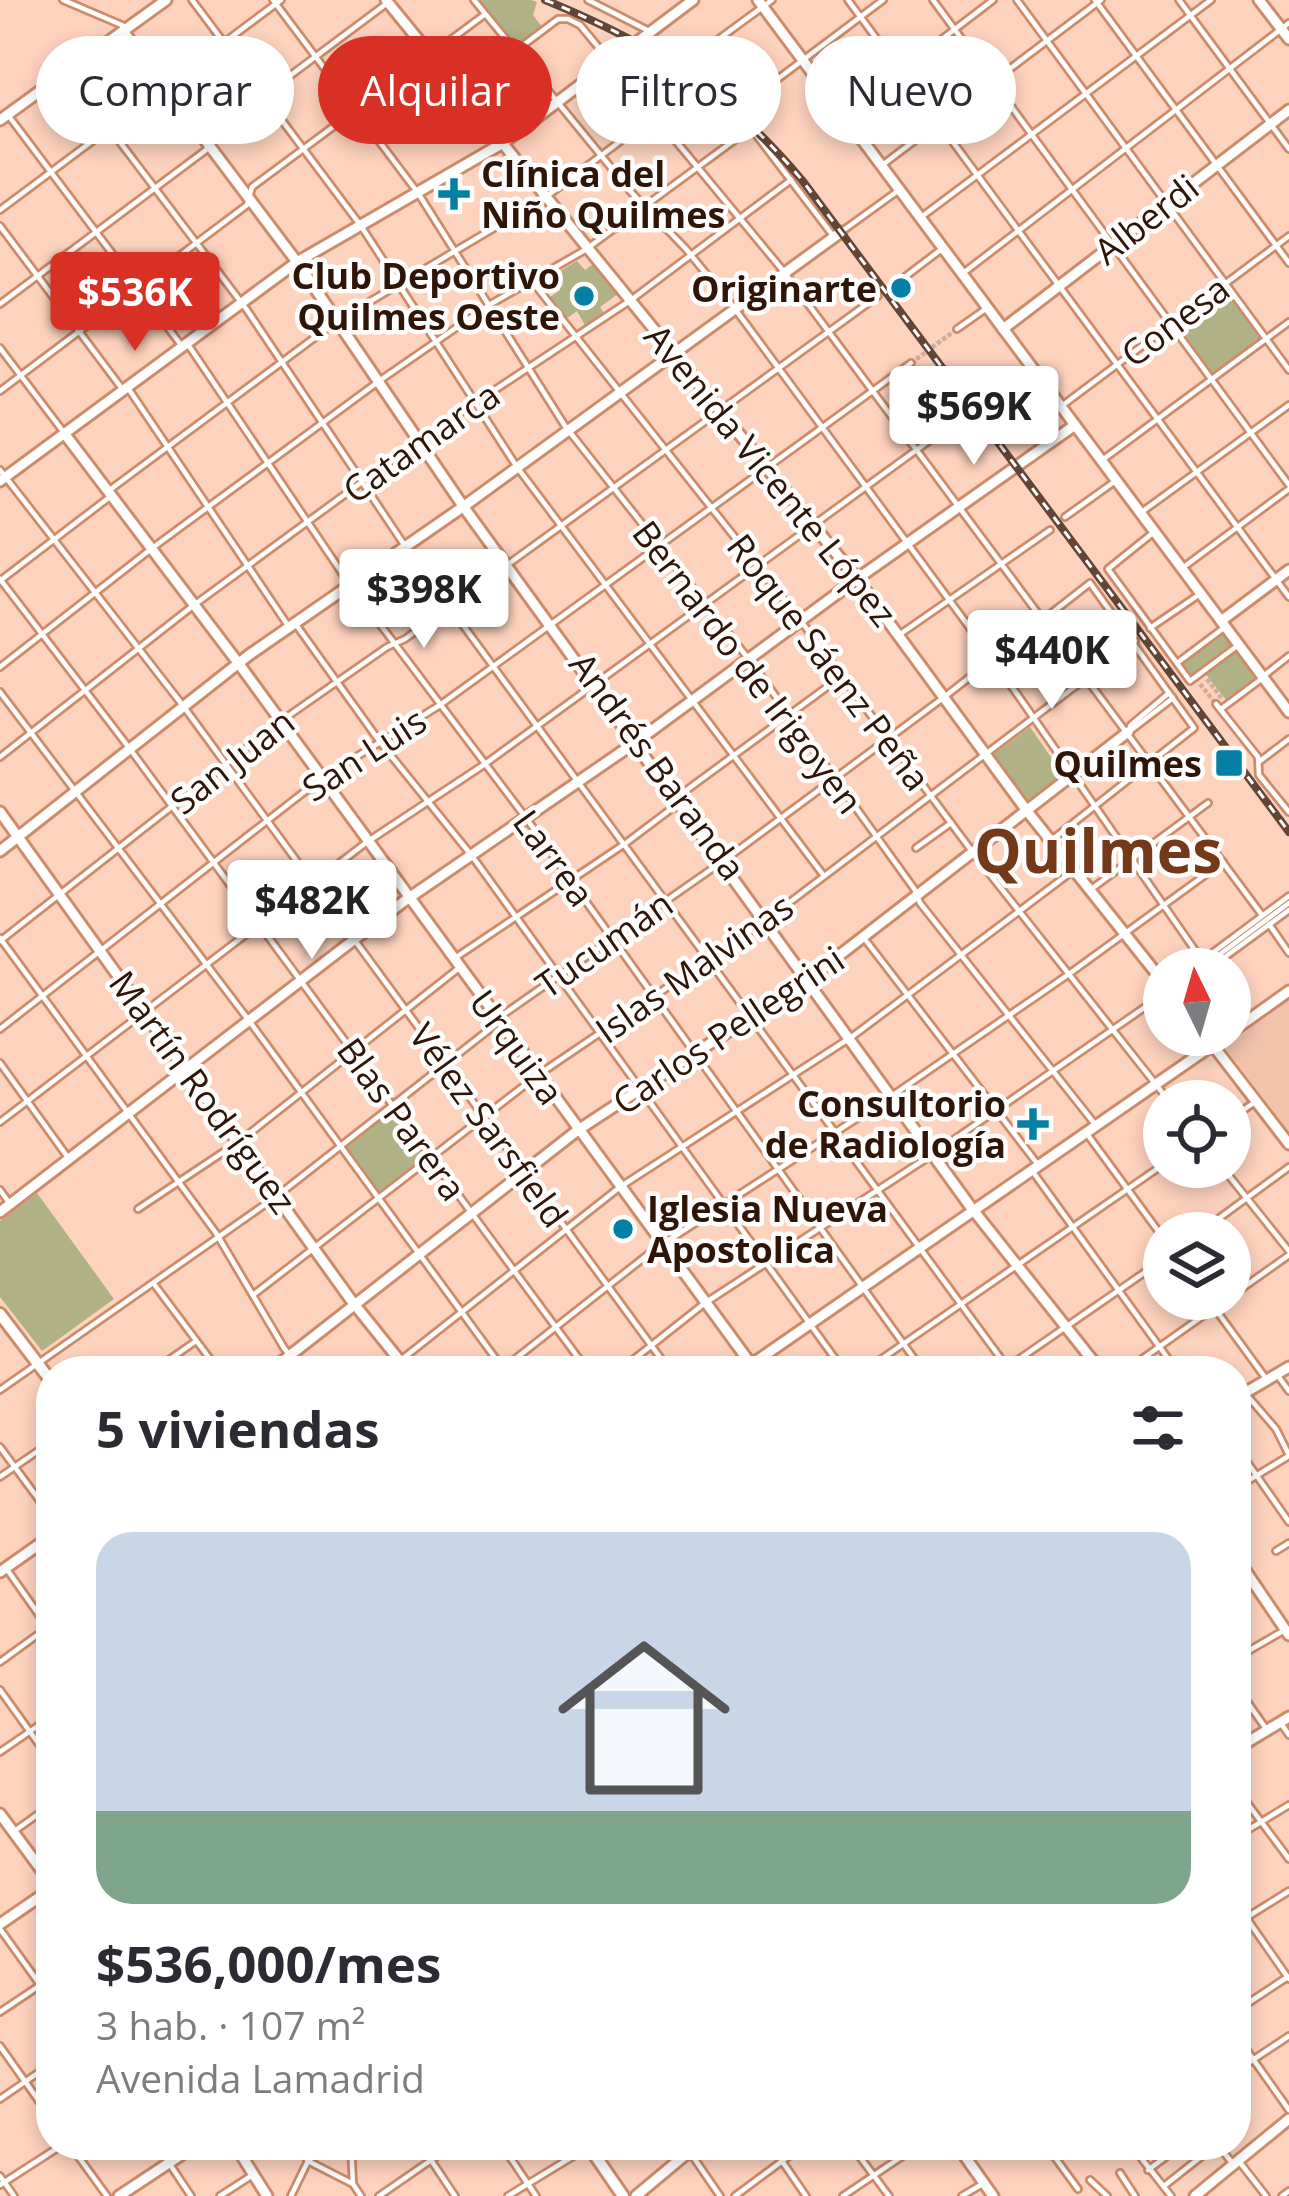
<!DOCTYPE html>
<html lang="es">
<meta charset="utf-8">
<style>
:root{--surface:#fff;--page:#f2f2f3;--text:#2b2b33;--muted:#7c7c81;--line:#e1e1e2;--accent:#d93025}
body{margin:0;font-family:"Open Sans",sans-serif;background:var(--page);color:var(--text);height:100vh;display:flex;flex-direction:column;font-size:45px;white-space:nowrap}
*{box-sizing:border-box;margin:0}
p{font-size:39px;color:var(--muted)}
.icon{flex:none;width:66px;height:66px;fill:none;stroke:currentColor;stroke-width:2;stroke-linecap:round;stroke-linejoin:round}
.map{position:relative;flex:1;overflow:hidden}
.details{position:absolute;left:36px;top:1356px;width:1215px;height:804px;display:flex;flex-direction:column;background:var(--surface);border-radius:48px;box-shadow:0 6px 18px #0003}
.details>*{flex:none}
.hud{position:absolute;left:36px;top:36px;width:1218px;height:108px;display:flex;gap:24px}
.needle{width:78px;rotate:355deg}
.fabs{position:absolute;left:1143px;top:948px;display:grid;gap:24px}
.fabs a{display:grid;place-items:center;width:108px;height:108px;border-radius:50%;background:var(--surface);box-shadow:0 6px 18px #0003;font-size:60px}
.price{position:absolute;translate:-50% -102px;padding:0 27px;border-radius:12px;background:#fff;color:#222;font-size:39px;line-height:78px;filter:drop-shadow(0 3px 6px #0008)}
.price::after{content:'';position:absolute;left:50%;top:72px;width:36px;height:27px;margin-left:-18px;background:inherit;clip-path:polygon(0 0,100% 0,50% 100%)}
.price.on{background:var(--accent);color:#fff}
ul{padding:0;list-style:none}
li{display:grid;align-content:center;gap:24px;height:636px;padding:0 60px}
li+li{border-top:3px solid var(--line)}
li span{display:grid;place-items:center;height:372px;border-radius:36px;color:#555}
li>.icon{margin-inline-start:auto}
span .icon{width:216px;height:216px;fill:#fffc;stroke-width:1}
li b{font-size:51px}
h2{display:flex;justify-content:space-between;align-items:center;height:144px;padding:0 60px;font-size:51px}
.pill{padding:0 42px;border-radius:54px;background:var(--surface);box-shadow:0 6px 18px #0003;font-size:42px;line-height:108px}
.pill.on{background:var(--accent);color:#fff}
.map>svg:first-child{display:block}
</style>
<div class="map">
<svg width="1289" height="2196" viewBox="0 0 1289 2196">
<rect width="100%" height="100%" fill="#fed3be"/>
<!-- built -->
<path fill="#f1c2ac" d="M 1289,998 L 1289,1131 L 1225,1048 Z"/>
<!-- green -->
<g fill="#b1b186">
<path d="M 478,0 L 531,0 L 537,2 L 533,15 L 542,27 L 515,48 Z"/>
<path d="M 577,261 L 585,270 L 593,264 L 618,294 L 600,307 L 604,313 L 586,327 L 577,311 L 566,319 L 549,298 L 560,290 L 557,273 Z"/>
<path d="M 1225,289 L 1264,341 L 1213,378 L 1175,326 Z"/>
<path d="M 1222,632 L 1233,646 L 1190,680 L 1178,666 Z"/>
<path d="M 1236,650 L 1257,678 L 1227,701 L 1205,673 Z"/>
<path d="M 1030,727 L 1064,776 L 1027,805 L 991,756 Z"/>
<path d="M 392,1105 L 431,1159 L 379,1199 L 340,1146 Z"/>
<path d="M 37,1193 L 114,1299 L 42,1351 L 0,1297 L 0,1221 Z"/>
</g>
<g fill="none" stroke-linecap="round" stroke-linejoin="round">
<!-- street-tunnel -->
<g stroke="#d4ad9a" stroke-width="4.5" stroke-dasharray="4.5 2" stroke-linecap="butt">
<path d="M 911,363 L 957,329"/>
<path d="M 959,419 L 994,395"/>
<path d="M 1207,679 L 1222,699"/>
<path d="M 1200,684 L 1216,704"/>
</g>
<!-- street casing -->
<g stroke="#cd8b69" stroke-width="10">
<g id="street">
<path d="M 63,0 L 124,26"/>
<path d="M 192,0 L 361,226 L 517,467 L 824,876"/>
<path d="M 273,0 L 418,193 L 565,426 L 751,662 L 915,890 L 920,903 L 1094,1123"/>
<path d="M 474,0 L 631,192 L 686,249 L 735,309 L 992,658 L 1208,969"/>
<path d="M 588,0 L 651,32"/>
<path d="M 848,0 L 1289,597"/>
<path d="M 933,0 L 1289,485"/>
<path d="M 1017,0 L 1289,370"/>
<path d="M 1095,0 L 1289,263"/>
<path d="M 1179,0 L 1289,149"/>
<path d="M 693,58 L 772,0"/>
<path d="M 67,72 L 247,310 L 405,546 L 1010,1371"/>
<path d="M 461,92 L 558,19 L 568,19 L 580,25 L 785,273 L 1262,915"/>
<path d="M 751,99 L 883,0"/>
<path d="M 8,115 L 181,345"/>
<path d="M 843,115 L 993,0"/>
<path d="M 881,166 L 1101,0"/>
<path d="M 0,210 L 281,0"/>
<path d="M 920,218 L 1211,0"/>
<path d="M 0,226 L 123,390"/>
<path d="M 841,232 L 899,190"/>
<path d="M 962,274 L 1289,23"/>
<path d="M 532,281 L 801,621 L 974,854 L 1169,1101"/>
<path d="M 893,286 L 943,248"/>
<path d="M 0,304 L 206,150 L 212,134 L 386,4"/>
<path d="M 957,329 L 987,308"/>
<path d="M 187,343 L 346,579 L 526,818 L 923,1371"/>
<path d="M 0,348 L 62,430"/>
<path d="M 128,388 L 289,627"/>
<path d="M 0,391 L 247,205 L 252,187 L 484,15"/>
<path d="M 995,394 L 1029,368"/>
<path d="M 1063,405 L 1289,236"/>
<path d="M 1101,461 L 1289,322"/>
<path d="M 0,470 L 184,707 L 670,1371"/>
<path d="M 107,492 L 337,321 L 543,199 L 694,86 L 702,86 L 751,128 L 834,237"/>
<path d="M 1143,511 L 1289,405"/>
<path d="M 1065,517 L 1114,482"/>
<path d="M 1154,532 L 1108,569 L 1190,681 L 1237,646"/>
<path d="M 1181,569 L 1289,489"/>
<path d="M 0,579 L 130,749 L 588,1371"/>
<path d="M 1,580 L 111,496"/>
<path d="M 297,626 L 380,742 L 472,856 L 844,1371"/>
<path d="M 1150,628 L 1200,594"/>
<path d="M 899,635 L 1050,530"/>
<path d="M 1177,663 L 1225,627"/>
<path d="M 0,667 L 151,549 L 382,379 L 489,305 L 585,250 L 751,128"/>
<path d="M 1266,674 L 1289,656"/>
<path d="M 0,692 L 250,1022 L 501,1366"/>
<path d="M 1216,704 L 1258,757 L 1259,775 L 1289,812"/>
<path d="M 1221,709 L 1260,680"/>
<path d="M 1130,731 L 1173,698"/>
<path d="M 1128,732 L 1131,725 L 1169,693"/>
<path d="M 0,757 L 194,605 L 422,438 L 631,300 L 791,180"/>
<path d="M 1260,761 L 1289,739"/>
<path d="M 916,848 L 951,823"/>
<path d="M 1090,890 L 1208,803"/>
<path d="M 1269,924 L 1289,953"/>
<path d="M 0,938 L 216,1233 L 284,1348 L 302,1371"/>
<path d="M 864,938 L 1036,1162"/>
<path d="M 0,941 L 281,721 L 387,647 L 405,639 L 878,296"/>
<path d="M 1207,957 L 1289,896"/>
<path d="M 455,958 L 626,843 L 675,806 L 684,792 L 842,676"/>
<path d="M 1214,965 L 1289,910"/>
<path d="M 1200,969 L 1289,903"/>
<path d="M 1230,995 L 1248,1019"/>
<path d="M 0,1029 L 322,778 L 440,705 L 911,363"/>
<path d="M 0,1063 L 69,1159"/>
<path d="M 1230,1119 L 1255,1102"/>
<path d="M 0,1122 L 367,842 L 485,764 L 959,419"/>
<path d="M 1087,1134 L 1164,1239"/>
<path d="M 1222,1167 L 1289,1251"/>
<path d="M 1033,1172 L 1177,1371"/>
<path d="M 0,1190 L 10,1204"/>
<path d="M 138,1209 L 240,1141 L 459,968"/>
<path d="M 1199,1233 L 1289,1167"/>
<path d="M 154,1284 L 219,1371"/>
<path d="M 253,1295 L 538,1075 L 765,921 L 1135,641"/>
<path d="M 1230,1297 L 1289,1255"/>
<path d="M 1208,1299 L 1267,1380"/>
<path d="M 153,1371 L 196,1341"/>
<path d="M 387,1371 L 620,1187 L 853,1036 L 1074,870"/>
<path d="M 500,1371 L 655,1249 L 896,1093 L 1069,974 L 1223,862"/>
<path d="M 619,1371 L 705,1303 L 933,1154 L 1164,994"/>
<path d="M 864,1371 L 1164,1164"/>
<path d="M 1002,1371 L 1164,1259"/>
<path d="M 1125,1371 L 1227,1299"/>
<path d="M 1278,1376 L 1289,1391"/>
<path d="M 0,1390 L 277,1196 L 495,1025 L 504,1014 L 726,859 L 943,698 L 1090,583 L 1194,728 L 1053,839"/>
<path d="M 1245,1393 L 1276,1429 L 1289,1455"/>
<path d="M 1236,1446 L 1289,1522"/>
<path d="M 0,1447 L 51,1516"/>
<path d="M 0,1477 L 51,1442"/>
<path d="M 1236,1488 L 1287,1457"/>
<path d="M 1276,1551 L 1289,1543"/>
<path d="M 6,1568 L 51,1632"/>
<path d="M 1236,1658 L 1283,1631"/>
<path d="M 0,1662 L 51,1625"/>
<path d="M 1236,1686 L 1267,1730"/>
<path d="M 0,1690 L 51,1761"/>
<path d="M 1280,1722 L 1289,1735"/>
<path d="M 0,1752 L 51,1717"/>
<path d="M 1236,1788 L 1289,1859"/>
<path d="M 13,1832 L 51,1805"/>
<path d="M 1236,1837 L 1289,1805"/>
<path d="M 1236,1903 L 1289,1979"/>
<path d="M 1236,1924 L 1289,1891"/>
<path d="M 0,1929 L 51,2000"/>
<path d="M 1236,2011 L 1286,1978"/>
<path d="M 0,2012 L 51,1978"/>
<path d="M 1236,2035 L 1289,2110"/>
<path d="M 0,2046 L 51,2118"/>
<path d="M 1236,2071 L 1289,2036"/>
<path d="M 0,2099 L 51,2064"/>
<path d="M 70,2145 L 107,2196"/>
<path d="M 157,2145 L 191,2196"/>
<path d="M 297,2145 L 308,2161 L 353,2184"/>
<path d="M 351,2145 L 353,2184 L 361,2196"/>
<path d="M 421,2145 L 455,2196"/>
<path d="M 502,2145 L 536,2196"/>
<path d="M 685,2145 L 720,2196"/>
<path d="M 771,2145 L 806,2196"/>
<path d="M 851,2145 L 889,2196"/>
<path d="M 1046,2145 L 1078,2189"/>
<path d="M 1131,2145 L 1171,2196"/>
<path d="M 1218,2145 L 1233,2164"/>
<path d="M 1238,2160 L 1266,2196"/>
<path d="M 1148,2170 L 1182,2145"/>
<path d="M 1120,2173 L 1135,2196"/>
<path d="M 0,2176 L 14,2196"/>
<path d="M 1090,2180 L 1107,2196"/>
<path d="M 0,2185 L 62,2145"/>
<path d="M 1164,2186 L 1216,2145"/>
<path d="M 220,2196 L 251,2176"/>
<path d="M 291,2196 L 308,2161 L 331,2145"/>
<path d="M 379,2196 L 453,2145"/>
<path d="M 508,2196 L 585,2149"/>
<path d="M 735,2196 L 804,2145"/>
<path d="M 843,2196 L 919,2145"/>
<path d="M 962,2196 L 984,2183"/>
<path d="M 1282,2196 L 1289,2191"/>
</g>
</g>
<!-- secondary casing -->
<g stroke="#cd8b69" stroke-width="15">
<g id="secondary">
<path d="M 386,0 L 857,579 L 1027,811 L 1164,983"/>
<path d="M 758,0 L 1289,712"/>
<path d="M 1259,0 L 1289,39"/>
<path d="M 123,31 L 297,262 L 463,506 L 970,1206 L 1101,1371"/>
<path d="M 0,120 L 166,0"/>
<path d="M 1003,329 L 1289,110"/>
<path d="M 64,433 L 239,664 L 756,1371"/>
<path d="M 0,481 L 297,262 L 503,143 L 693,0"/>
<path d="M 1221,621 L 1289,570"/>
<path d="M 0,812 L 351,1300 L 408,1371"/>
<path d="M 0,851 L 249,655 L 467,504 L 841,232"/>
<path d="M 1230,1033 L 1289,991"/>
<path d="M 1205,1035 L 1289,1144"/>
<path d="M 0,1212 L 403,902 L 636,742 L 857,579 L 1075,425"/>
<path d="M 270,1371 L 578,1130 L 810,978 L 1128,732"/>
<path d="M 742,1371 L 1227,1035"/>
<path d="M 1236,1398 L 1289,1367"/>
<path d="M 1236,1557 L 1289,1635"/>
<path d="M 0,1572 L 51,1536"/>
<path d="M 1236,1749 L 1289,1717"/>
<path d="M 0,1814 L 51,1883"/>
<path d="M 0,1924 L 51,1889"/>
<path d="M 235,2145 L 267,2196"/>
<path d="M 957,2145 L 993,2196"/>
<path d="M 119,2196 L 196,2145"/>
<path d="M 636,2196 L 697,2145"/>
<path d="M 1195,2196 L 1289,2119"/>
</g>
</g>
<!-- primary casing -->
<g stroke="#cd8b69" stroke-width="16">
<g id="primary">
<path d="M 0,1314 L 51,1381"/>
<path d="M 588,2145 L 623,2196"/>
</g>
</g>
<!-- street -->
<use href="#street" stroke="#fff" stroke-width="4.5"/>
<!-- secondary -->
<use href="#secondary" stroke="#fff" stroke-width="9"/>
<!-- primary -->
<use href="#primary" stroke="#fff" stroke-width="10"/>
<!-- rail casing -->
<g stroke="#634536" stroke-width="8">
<path id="rail" d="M 545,0 C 655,45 725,89 802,180 L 1289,832"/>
</g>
<!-- rail -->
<use href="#rail" stroke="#fefefe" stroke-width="3" stroke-dasharray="9" stroke-linecap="butt"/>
</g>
<!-- markers -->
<g fill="#0480a6" stroke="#fefefe" stroke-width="4.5">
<path d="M448 176h12v12h12v12h-12v12h-12v-12h-12v-12h12z"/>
<circle cx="901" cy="288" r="12"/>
<circle cx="584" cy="296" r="12"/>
<rect x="1214" y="748" width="30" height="30" rx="6"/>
<path d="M1027 1106h12v12h12v12h-12v12h-12v-12h-12v-12h12z"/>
<circle cx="623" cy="1229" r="12"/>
</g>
<g text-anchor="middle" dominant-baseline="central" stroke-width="9" stroke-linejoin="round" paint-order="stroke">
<!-- poi labels -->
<g font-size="36" font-weight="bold" fill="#2e1508" stroke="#fefefe" text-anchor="end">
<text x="481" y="173" text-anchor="start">Clínica del<tspan x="481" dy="41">Niño Quilmes</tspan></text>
<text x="560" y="275">Club Deportivo<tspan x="560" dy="41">Quilmes Oeste</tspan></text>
<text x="877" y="288">Originarte</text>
<text x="1202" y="763">Quilmes</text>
<text x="1006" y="1103">Consultorio<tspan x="1006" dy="41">de Radiología</tspan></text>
<text x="647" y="1208" text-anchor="start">Iglesia Nueva<tspan x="647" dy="41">Apostolica</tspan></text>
</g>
<!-- street labels -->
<g font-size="36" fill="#2e1508" stroke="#fefefe">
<text transform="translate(1146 219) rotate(-38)">Alberdi</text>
<text transform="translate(1175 321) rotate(-37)">Conesa</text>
<text transform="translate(421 442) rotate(-35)">Catamarca</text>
<text transform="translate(771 475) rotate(51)">Avenida Vicente López</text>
<text transform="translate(829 662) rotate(53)">Roque Sáenz Peña</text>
<text transform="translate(748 667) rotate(53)">Bernardo de Irigoyen</text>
<text transform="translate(364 754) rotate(-33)">San Luis</text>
<text transform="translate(232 761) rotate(-38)">San Juan</text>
<text transform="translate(658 766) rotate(54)">Andrés Baranda</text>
<text transform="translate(554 858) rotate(54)">Larrea</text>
<text transform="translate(604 944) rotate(-35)">Tucumán</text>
<text transform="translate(694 968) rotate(-35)">Islas Malvinas</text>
<text transform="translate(728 1030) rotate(-34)">Carlos Pellegrini</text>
<text transform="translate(517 1047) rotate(54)">Urquiza</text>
<text transform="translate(203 1092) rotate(54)">Martín Rodríguez</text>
<text transform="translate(402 1119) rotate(54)">Blas Parera</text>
<text transform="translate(489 1125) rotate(54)">Vélez Sarsfield</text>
</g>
<!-- town labels -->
<g font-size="60" font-weight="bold" fill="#743918" stroke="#fefefe">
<text x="1098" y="850">Quilmes</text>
</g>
</g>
</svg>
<div class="fabs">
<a><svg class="needle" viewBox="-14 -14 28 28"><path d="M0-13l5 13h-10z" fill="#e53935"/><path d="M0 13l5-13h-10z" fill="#7c7c81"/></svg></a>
<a><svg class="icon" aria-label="locate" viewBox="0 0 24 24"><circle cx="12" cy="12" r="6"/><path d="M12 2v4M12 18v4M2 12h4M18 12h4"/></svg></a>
<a><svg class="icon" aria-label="layers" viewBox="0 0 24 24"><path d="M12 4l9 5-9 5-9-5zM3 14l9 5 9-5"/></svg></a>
</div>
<b class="price on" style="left:135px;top:354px">$536K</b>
<b class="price" style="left:974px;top:468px">$569K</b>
<b class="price" style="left:424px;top:651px">$398K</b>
<b class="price" style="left:1052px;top:712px">$440K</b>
<b class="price" style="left:312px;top:962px">$482K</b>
<div class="hud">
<a class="pill">Comprar</a>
<a class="pill on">Alquilar</a>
<a class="pill">Filtros</a>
<a class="pill">Nuevo</a>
</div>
<section class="details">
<h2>5 viviendas<svg class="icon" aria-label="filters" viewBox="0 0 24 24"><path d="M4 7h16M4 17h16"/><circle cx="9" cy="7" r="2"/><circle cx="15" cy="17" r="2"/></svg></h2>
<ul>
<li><span style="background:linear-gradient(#c9d6e8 75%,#7fa58c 0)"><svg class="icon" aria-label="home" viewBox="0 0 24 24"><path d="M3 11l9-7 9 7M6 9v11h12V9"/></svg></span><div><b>$536,000/mes</b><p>3 hab. · 107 m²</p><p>Avenida Lamadrid</p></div></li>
</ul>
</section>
</div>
